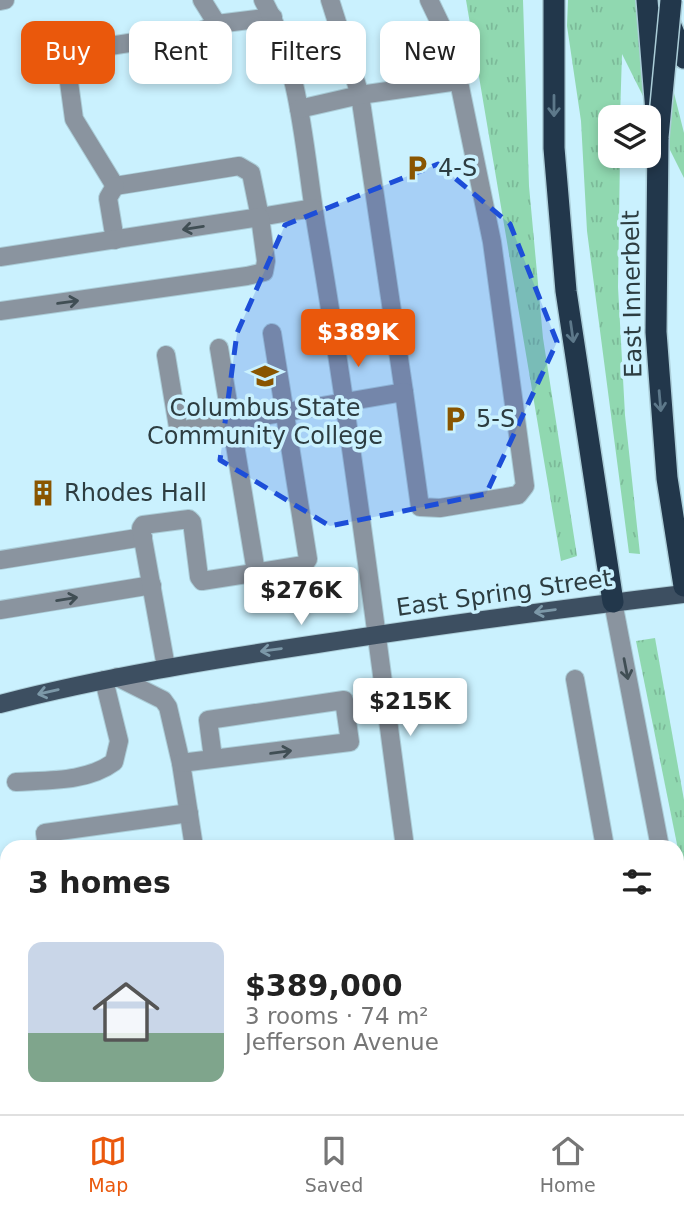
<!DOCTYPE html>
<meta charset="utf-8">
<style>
:root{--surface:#fff;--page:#f6f6f6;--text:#222;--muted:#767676;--line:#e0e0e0;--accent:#ea580c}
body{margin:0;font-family:"DejaVu Sans",sans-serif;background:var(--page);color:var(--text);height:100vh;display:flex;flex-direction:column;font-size:26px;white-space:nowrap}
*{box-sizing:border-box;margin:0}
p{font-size:23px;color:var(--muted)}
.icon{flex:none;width:38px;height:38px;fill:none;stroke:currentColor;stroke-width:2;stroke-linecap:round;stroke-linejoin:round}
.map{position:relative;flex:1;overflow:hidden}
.panel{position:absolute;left:0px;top:840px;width:684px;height:275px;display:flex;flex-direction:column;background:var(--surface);border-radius:21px 21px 0 0;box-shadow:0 4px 10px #0003}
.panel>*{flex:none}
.banner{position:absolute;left:21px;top:21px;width:642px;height:63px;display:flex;gap:14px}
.controls{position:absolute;left:598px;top:105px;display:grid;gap:14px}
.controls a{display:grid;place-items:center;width:63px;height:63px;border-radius:14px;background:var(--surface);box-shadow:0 4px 10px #0003;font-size:35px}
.price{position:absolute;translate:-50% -60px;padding:0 16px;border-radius:7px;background:#fff;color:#222;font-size:23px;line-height:46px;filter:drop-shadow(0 2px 4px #0008)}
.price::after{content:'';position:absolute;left:50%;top:42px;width:21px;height:16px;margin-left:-10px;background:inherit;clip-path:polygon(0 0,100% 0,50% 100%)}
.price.active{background:var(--accent);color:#fff}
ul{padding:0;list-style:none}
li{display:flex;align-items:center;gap:21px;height:175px;padding:0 28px}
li+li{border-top:2px solid var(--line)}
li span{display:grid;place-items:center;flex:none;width:196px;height:140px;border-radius:14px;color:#555}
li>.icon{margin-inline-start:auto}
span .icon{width:84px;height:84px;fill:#fffc;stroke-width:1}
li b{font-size:30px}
h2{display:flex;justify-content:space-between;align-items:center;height:84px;padding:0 28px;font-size:30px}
.pill{padding:0 24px;border-radius:14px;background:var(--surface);box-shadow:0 4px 10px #0003;font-size:24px;line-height:63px}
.pill.active{background:var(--accent);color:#fff}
.tab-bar{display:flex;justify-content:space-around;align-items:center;height:98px;border-top:2px solid var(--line);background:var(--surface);font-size:19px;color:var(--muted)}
.tab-bar a{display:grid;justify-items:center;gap:4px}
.tab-bar .active{color:var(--accent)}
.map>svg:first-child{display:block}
</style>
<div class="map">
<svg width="684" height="1114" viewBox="0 0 684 1114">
<defs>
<pattern id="grass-tufts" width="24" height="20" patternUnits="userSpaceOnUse" patternTransform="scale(1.75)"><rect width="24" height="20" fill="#90d8b0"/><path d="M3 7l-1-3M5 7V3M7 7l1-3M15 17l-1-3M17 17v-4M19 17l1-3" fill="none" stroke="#7cba99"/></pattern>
</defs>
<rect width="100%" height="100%" fill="#caf1fe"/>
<!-- grass -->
<g fill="url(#grass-tufts)">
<path d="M 466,0 L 523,0 L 529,186 L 543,338 L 577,556 L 561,561 Z"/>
<path d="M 568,0 L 635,0 L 672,85 L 684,133 L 684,178 L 622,54 L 620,117 L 611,117 L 611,156 L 620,156 L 618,287 L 625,415 L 640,554 L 629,553 L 587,231 L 581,121 L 567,26 Z"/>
<path d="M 655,638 L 684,800 L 684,879 L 636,641 Z"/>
</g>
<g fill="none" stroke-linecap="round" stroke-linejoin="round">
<!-- minor casing -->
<g stroke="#abcdd8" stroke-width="20">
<g id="minor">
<path d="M 202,0 L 217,24 L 273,17"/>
<path d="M 263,0 C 302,70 304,153 317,230 C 352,435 377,641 405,847"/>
<path d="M 330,0 L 360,95 L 404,392"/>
<path d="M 0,1 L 5,0"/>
<path d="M 217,24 L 199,32 L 65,53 L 74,119 L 115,186 L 239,166 L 251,173 L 260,217 L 313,208"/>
<path d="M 299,109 L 360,95 L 458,81"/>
<path d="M 115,186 L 108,198 L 115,240"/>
<path d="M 0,257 L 260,217 L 266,261 L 264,272 L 247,276 L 0,311"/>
<path d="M 219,348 L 256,572"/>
<path d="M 166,355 L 178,427 L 182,430 L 404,392 L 420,507 L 440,508 L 518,495 L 525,486 L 492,242 L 452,48 L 429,0"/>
<path d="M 0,560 L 143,537"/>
<path d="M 613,602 L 660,847"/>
<path d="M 0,610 L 152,585"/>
<path d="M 166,667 L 141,528 L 143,525 L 189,519 L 192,522 L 199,577 L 202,581 L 304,565 L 308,559 L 272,333"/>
<path d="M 117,677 L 163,700 L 168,707 L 181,763 L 194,847"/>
<path d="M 575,679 L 605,847"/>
<path d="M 181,763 L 350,742 L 344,700 L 208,720 L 213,758"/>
<path d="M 16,782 C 49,780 87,782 114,762 L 119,741 L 104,680"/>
<path d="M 47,847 L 45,833 L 189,813"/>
<path d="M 677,937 L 684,973"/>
<path d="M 104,1108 L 105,1114"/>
<path d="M 365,1108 L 366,1114"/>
<path d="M 445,1108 L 447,1114"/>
</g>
</g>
<!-- major casing -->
<g stroke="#abcdd8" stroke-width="20">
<path id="major" d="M 0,704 C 104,677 210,660 317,644 C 439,625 561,609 684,594"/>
</g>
<!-- highway casing -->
<g stroke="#abcdd8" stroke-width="24">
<g id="highway">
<path d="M 554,0 L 554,148 L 566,291 L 613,602"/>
<path d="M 647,0 L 658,137 L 656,332 L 667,478 L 684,586"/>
<path d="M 666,14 L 684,58"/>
</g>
</g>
<!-- minor -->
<use href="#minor" stroke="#8a949f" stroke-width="18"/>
<!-- major -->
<use href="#major" stroke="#3d4f61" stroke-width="18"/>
<!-- highway -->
<use href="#highway" stroke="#22374b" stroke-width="21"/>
<!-- highway-bridge casing -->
<g stroke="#abcdd8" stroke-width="24" stroke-linecap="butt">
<path id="highway-bridge" d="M 658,137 L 671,0"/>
</g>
<!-- highway-bridge -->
<use href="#highway-bridge" stroke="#22374b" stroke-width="21"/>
</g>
<!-- one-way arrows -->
<defs><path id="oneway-shaft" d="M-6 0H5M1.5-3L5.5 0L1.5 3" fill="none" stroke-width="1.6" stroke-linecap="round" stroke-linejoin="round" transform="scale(1.75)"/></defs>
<g stroke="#5d788a">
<use href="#oneway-shaft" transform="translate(554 106) rotate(90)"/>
<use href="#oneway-shaft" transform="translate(572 332) rotate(82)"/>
<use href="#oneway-shaft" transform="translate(660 401) rotate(85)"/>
</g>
<g stroke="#404e54">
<use href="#oneway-shaft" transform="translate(193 228) rotate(171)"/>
<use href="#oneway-shaft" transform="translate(68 302) rotate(-8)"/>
<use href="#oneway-shaft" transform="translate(67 599) rotate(-9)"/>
<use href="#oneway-shaft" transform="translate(626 669) rotate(79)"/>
<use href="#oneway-shaft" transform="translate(281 752) rotate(-8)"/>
</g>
<g stroke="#7c98a8">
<use href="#oneway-shaft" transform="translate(545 611) rotate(172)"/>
<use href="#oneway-shaft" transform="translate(271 650) rotate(172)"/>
<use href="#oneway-shaft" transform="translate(48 692) rotate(167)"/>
</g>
<!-- marked area -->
<path fill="#1d4ed8" fill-opacity="0.2" stroke="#1d4ed8" stroke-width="5" stroke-dasharray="14 9" stroke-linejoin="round" d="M 438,164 L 510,224 L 557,342 L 486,494 L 330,526 L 220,460 L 237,333 L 285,225 Z"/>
<!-- icons -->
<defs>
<g id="parking-bare" transform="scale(2.1)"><path d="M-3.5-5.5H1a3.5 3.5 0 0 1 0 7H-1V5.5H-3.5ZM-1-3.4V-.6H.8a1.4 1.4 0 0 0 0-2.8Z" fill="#895500" stroke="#caf1fe" stroke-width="2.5" paint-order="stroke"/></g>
<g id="university-bare" transform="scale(2.1)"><path d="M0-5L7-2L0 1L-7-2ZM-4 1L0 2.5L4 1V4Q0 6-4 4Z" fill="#895500" stroke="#caf1fe" stroke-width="2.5" paint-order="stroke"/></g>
<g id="building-bare" transform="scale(2.1)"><path d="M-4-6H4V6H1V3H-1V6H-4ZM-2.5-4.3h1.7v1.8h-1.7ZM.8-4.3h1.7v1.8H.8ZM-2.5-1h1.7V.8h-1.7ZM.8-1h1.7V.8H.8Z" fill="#895500" stroke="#caf1fe" stroke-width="2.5" paint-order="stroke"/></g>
</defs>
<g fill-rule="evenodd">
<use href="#parking-bare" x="417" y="168"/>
<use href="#university-bare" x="265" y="376"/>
<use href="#parking-bare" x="455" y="419"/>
<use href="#building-bare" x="43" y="493"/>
</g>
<g text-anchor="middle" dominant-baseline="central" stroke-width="7" stroke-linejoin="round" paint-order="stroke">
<!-- poi labels -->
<g font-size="24" fill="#2d3d41" stroke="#caf1fe" text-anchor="start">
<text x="438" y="168">4-S</text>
<text x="265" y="408" text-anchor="middle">Columbus State<tspan x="265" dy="28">Community College</tspan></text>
<text x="476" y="419">5-S</text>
<text x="64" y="493">Rhodes Hall</text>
</g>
<!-- street labels -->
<g font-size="24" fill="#2d3d41" stroke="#caf1fe">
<text transform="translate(632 294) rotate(-91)">East Innerbelt</text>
<text transform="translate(504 593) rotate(-8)">East Spring Street</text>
</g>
</g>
</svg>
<div class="controls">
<a><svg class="icon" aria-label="layers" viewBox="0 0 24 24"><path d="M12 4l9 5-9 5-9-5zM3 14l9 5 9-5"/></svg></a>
</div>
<b class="price active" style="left:358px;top:369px">$389K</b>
<b class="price" style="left:301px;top:627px">$276K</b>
<b class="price" style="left:410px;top:738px">$215K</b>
<div class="banner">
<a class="pill active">Buy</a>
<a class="pill">Rent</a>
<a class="pill">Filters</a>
<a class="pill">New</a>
</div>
<section class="panel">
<h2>3 homes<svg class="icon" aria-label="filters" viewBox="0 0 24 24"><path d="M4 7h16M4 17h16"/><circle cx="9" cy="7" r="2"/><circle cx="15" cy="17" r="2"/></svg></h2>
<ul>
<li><span style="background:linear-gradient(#c9d6e8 65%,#7fa58c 0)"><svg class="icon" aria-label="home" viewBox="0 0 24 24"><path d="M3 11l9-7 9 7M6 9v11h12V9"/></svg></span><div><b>$389,000</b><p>3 rooms · 74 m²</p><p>Jefferson Avenue</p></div></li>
</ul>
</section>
</div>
<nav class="tab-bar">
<a class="active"><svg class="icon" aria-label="map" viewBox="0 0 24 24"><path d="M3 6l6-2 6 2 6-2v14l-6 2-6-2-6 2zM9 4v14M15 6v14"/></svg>Map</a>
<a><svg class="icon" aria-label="saved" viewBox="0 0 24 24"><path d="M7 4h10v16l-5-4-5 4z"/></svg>Saved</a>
<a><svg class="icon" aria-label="home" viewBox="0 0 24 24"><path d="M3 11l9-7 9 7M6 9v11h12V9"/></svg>Home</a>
</nav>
